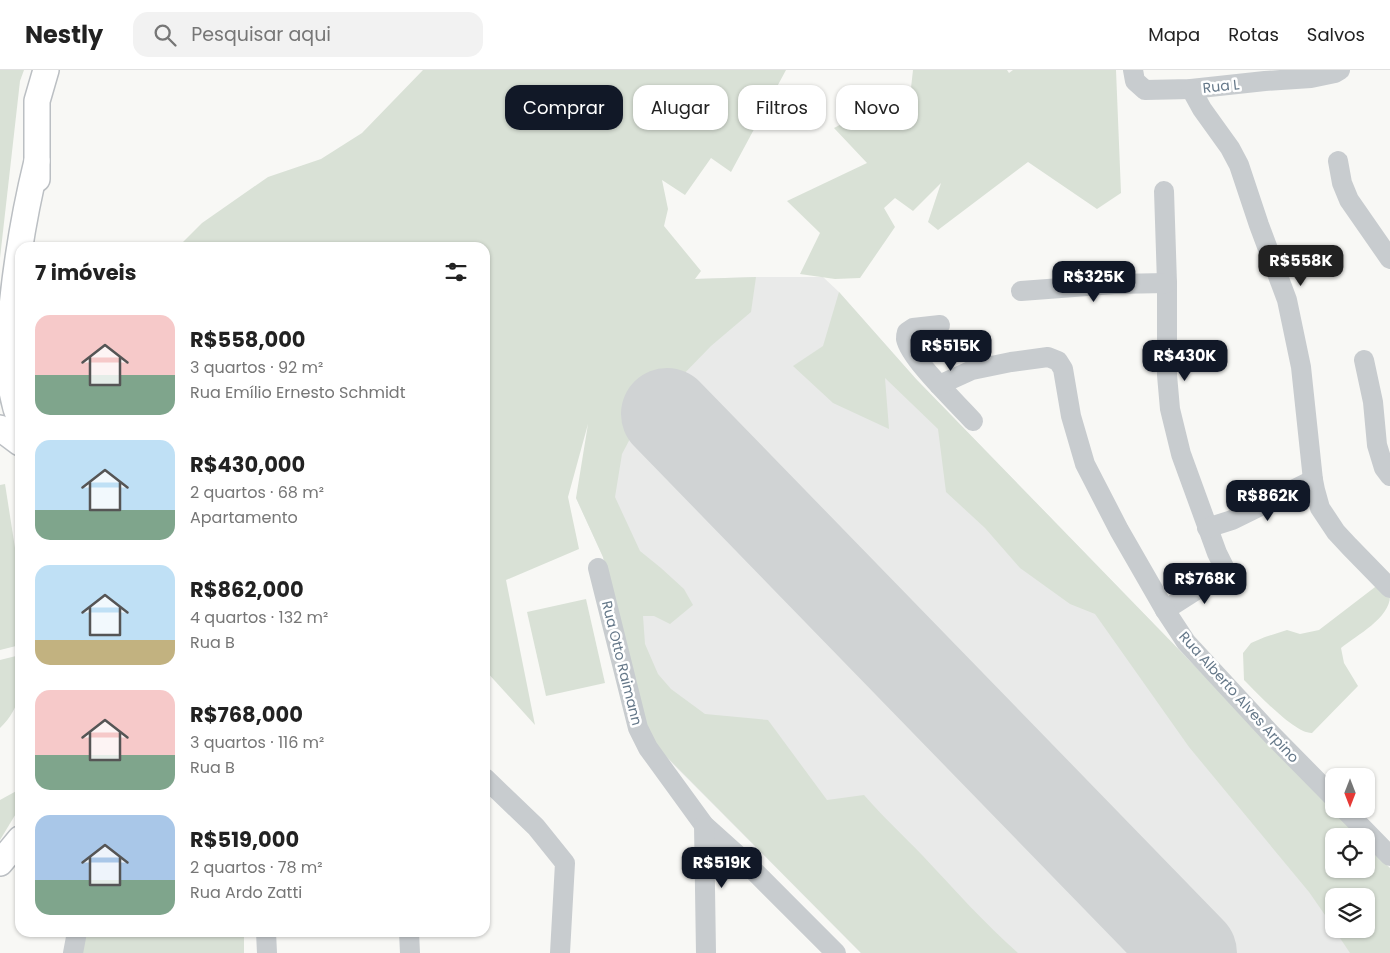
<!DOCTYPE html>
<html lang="pt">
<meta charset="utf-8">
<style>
:root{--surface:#fff;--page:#f2f2f2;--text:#222;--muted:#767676;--line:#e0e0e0;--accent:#111827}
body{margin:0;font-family:Poppins,sans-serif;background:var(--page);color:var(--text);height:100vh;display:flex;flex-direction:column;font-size:19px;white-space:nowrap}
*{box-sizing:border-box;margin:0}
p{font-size:16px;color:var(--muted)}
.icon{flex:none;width:28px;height:28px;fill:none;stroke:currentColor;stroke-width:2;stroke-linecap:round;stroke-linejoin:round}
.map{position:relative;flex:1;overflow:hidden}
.details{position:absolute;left:15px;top:172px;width:475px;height:695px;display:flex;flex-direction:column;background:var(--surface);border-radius:15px;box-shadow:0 1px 4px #0004}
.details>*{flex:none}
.hud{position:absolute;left:505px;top:15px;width:475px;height:45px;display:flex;gap:10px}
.needle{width:32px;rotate:180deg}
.controls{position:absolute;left:1325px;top:698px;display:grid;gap:10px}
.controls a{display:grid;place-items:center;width:50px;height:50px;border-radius:10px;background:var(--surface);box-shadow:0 1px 4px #0004;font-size:25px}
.price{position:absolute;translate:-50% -42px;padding:0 11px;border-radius:10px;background:var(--accent);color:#fff;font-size:16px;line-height:32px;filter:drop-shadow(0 1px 2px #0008)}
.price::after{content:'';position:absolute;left:50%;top:30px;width:15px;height:11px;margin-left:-8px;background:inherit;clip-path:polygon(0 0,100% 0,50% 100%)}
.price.on{background:#222;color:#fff}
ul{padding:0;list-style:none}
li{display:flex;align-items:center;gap:15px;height:125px;padding:0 20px}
li span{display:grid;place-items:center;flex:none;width:140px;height:100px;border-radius:15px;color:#555}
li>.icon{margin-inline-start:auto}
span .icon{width:60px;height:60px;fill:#fffc;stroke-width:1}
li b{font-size:21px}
h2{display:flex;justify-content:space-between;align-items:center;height:60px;padding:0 20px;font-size:21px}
.pill{padding:0 18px;border-radius:15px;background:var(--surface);box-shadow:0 1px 4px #0004;font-size:18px;line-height:45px}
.pill.on{background:var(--accent);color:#fff}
header{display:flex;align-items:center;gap:30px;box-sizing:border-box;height:70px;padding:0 25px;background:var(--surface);border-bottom:1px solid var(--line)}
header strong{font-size:24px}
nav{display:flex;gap:28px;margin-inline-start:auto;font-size:18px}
.search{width:350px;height:45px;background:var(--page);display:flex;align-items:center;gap:12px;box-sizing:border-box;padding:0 18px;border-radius:15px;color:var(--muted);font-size:19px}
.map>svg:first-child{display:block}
</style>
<header>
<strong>Nestly</strong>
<div class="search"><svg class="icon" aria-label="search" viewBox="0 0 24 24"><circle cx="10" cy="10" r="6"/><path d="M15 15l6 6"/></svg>Pesquisar aqui</div>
<nav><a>Mapa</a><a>Rotas</a><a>Salvos</a></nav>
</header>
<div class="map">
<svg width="1390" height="883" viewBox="0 0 1390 883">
<rect width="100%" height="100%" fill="#f8f8f5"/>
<!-- built -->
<path fill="#e9eae9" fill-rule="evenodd" d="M 756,207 L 823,207 L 839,222 L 916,309 L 1360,766 L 1334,766 L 1334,799 L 1390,798 L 1390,883 L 861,883 L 659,680 L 626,575 L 603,487 L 576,428 L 694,209 ZM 1334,826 L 1366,826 L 1366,859 L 1334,859 Z"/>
<!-- green -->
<g fill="#d9e1d6">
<path d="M 0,0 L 24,0 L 20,11 L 0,188 Z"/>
<path d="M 423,0 L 786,0 L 731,102 L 711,88 L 685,125 L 662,110 L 668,139 L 664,156 L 701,201 L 695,209 L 756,207 L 751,242 L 711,276 L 641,348 L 622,384 L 615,427 L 640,481 L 661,498 L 684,519 L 693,535 L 670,554 L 654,546 L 643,546 L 645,574 L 658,604 L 671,619 L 705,644 L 768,650 L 827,730 L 864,725 C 883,747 904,766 923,786 C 954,819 984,853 1018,883 L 861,883 L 647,667 L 626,575 L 603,487 L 576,428 L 588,354 L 568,427 L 579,479 L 506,510 L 535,655 L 485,600 L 485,178 L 177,178 L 202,153 L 268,107 L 321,89 L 362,63 Z"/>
<path d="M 913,0 L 1007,0 L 1009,3 L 1013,0 L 1116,0 L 1121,123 L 1097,139 L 1028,92 L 938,160 L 928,152 L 941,113 L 913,141 L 895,128 L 884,138 L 895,157 L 860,208 L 835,209 L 800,204 L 820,163 L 787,131 L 867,93 L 834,58 L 911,18 Z"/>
<path d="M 839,222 L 916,309 L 1360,766 L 1334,766 L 1334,799 L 1366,799 L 1366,773 L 1390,798 L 1390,883 L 1350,883 L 1334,859 L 1366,859 L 1366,826 L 1334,826 L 1334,858 L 1309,822 L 1189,677 L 1095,544 L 1070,534 L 1020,498 L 985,458 L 946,422 L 938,359 L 885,308 L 889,359 L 833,333 L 793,296 L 823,276 Z"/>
<path d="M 5,414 L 20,510 L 20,575 L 0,580 L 0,415 Z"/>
<path d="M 1379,514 L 1390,526 C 1390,548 1357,565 1341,578 L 1344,593 L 1358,616 L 1312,663 C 1295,664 1256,622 1244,610 L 1243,583 L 1251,573 L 1265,567 L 1287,560 L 1300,564 L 1319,560 Z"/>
<path d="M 586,529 L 605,613 L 546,626 L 527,542 Z"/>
<path d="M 20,585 C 20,615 24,635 0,658 L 0,590 Z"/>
<path d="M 20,719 L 20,737 L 0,770 L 0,730 Z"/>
<path d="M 84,863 L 244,863 L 244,883 L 81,883 Z"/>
</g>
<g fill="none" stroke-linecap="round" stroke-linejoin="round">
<!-- runway -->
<path stroke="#d0d3d4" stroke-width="92" d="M 667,344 L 1191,883"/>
<!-- major casing -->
<g stroke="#bbbfc3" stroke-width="28">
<g id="major">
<path d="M 37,109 L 37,31 L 46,0"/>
<path d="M 20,350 C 6,315 8,275 12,237 C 17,187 25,140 37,91"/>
<path d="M 0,358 L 20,373"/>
<path d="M 0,793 L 20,769"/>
</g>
</g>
<!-- minor -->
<g stroke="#c8cccf" stroke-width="20">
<path d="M 1133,0 L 1135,11 L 1145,20 L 1191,19 L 1265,11 L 1311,8 L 1335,3 L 1340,0"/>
<path d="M 1191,19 L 1202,39 L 1230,78 L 1239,95 L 1259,155 L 1287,230 L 1301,297 L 1313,410 L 1315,420 L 1320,438 L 1336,462 L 1349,476 L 1390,518"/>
<path d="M 1338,91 L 1342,113 L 1349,130 L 1390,189"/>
<path d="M 1164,121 L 1167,213 L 1167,305 L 1170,339 L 1181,384 L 1217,483 L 1226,501 L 1165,540"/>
<path d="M 1021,221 L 1114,214 L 1167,213"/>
<path d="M 940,255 L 913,258 L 907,262 C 906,265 906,266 906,269 C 910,289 958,334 973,351"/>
<path d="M 1364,290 L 1373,332 L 1377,375 L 1384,398 L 1390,406"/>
<path d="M 939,315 L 972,300 L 1011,292 L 1048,287 L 1058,291 L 1063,299 L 1071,346 L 1085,394 L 1119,460 L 1165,540 L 1186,572 L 1271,664 L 1334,728"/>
<path d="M 1207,458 L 1232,450 L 1313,410"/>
<path d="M 598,498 L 638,658 L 648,678 L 704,755 L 743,790 L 836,883"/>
<path d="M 485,708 L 536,757 L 565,793 L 560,883"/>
<path d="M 1344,739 L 1390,786"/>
<path d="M 704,755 L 706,883"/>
<path d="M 266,862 L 267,883"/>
<path d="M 409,862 L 410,883"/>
<path d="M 73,883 L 77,862"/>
</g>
<!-- major -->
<use href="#major" stroke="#fff" stroke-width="25"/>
</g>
<g text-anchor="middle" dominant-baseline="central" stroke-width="5" stroke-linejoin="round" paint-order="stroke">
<!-- street labels -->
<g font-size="14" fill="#657889" stroke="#fff">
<text transform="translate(1221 16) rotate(-6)">Rua L</text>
<text transform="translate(622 593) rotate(76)">Rua Otto Raimann</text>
<text transform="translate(1239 627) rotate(48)">Rua Alberto Alves Arpino</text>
</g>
</g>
</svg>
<div class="controls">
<a><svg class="needle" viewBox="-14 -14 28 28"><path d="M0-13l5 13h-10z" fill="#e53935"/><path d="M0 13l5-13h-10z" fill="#767676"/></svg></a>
<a><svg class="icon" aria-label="locate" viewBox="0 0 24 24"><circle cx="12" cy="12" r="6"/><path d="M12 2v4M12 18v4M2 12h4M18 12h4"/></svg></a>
<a><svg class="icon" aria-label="layers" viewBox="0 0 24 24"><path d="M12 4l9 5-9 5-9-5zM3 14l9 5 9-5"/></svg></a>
</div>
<b class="price on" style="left:1301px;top:217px">R$558K</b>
<b class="price" style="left:1094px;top:233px">R$325K</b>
<b class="price" style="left:951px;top:302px">R$515K</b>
<b class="price" style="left:1185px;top:312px">R$430K</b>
<b class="price" style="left:1268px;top:452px">R$862K</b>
<b class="price" style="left:1205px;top:535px">R$768K</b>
<b class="price" style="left:722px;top:819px">R$519K</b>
<div class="hud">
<a class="pill on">Comprar</a>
<a class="pill">Alugar</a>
<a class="pill">Filtros</a>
<a class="pill">Novo</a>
</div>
<section class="details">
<h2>7 imóveis<svg class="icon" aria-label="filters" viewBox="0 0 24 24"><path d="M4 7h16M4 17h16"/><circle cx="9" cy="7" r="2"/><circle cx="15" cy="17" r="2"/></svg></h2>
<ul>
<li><span style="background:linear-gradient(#f6c9c9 60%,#7fa58c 0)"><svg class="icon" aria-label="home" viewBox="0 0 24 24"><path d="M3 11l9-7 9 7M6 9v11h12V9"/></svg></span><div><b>R$558,000</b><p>3 quartos · 92 m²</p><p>Rua Emílio Ernesto Schmidt</p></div></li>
<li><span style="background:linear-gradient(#bfe0f5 70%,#7fa58c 0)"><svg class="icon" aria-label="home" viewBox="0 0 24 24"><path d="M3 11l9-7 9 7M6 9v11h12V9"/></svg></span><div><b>R$430,000</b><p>2 quartos · 68 m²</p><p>Apartamento</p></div></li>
<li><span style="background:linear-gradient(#bfe0f5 75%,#c2b280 0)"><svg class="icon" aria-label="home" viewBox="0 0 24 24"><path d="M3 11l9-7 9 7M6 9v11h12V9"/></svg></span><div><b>R$862,000</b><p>4 quartos · 132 m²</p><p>Rua B</p></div></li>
<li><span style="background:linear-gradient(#f6c9c9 65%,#7fa58c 0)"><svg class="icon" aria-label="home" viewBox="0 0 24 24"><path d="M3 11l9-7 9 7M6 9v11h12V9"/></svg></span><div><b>R$768,000</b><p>3 quartos · 116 m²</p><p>Rua B</p></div></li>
<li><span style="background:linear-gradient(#a9c7e8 65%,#7fa58c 0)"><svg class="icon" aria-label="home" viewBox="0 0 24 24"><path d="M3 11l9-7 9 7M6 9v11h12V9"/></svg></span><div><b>R$519,000</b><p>2 quartos · 78 m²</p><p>Rua Ardo Zatti</p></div></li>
</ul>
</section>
</div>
